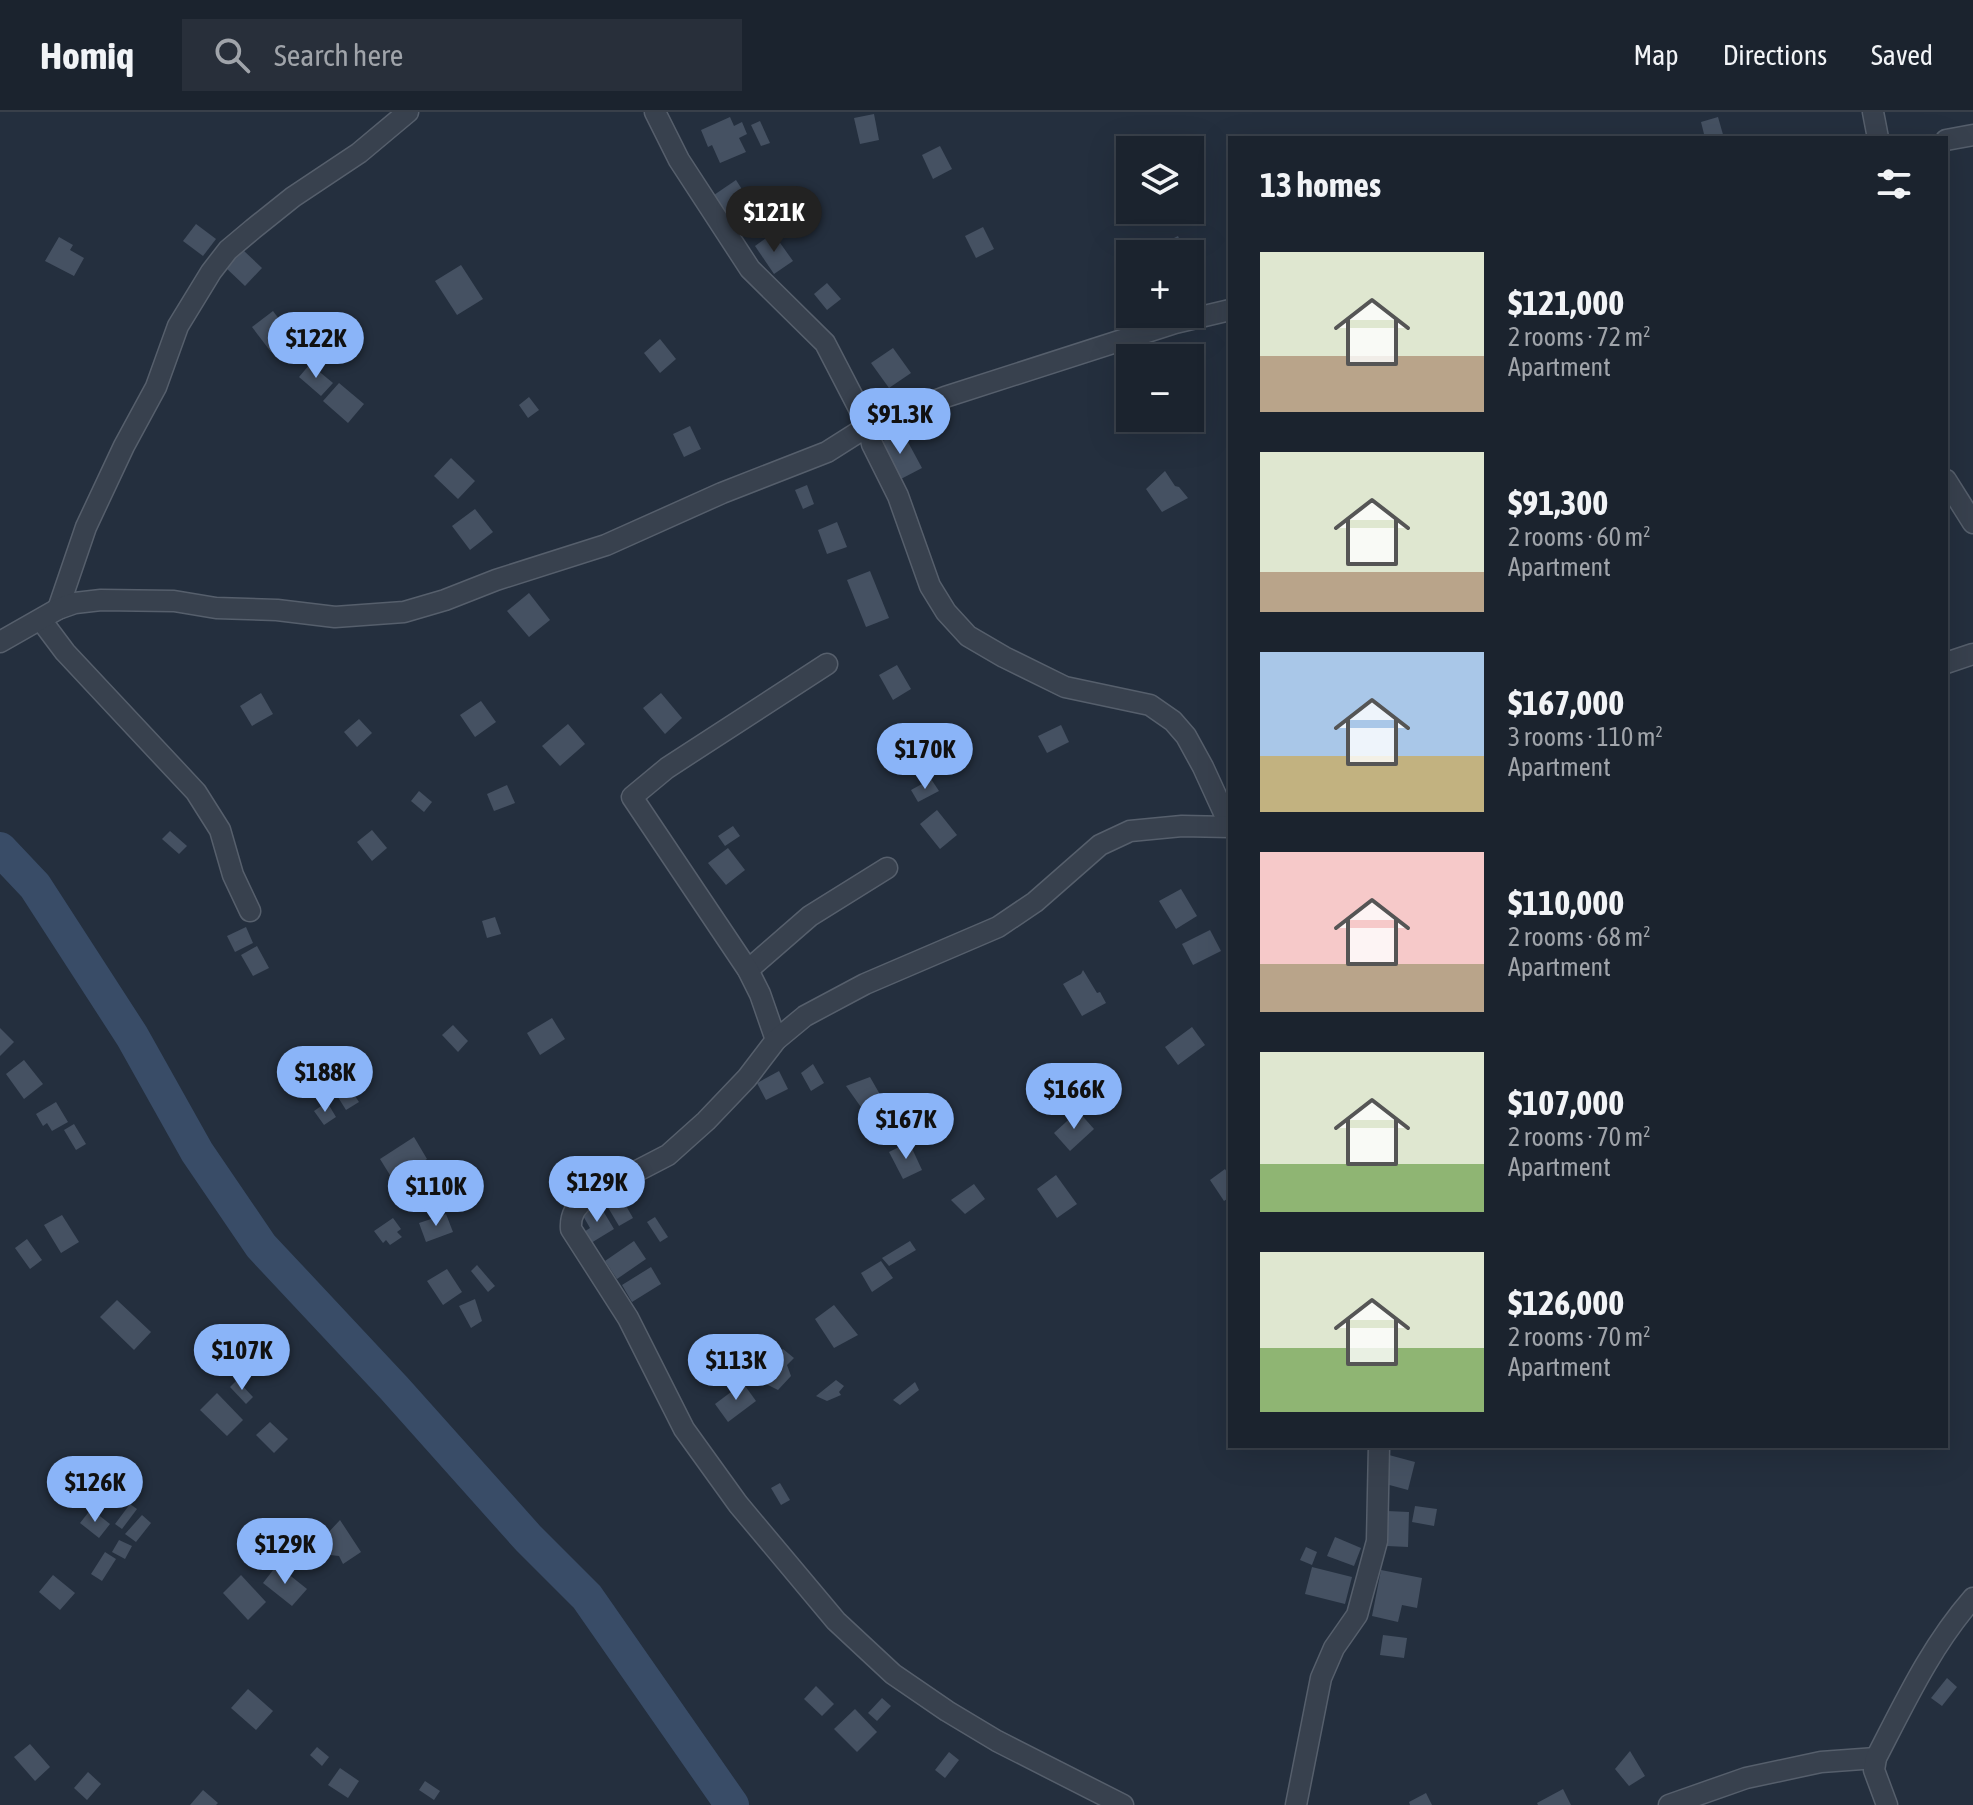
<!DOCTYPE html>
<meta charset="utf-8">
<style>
:root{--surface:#1b232e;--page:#282f3a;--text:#f1f3f6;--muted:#a0a4aa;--line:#39404a;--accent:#8ab4f8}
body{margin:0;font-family:"Asap Condensed",sans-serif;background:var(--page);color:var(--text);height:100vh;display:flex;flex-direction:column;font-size:30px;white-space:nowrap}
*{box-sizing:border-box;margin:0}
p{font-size:26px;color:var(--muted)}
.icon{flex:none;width:44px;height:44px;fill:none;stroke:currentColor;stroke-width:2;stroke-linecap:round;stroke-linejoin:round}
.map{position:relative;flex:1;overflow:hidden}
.panel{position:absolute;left:1228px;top:24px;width:720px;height:1312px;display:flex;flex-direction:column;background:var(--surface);border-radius:0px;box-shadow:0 8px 32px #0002,0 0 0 2px var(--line)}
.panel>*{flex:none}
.controls{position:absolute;left:1116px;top:24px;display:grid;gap:16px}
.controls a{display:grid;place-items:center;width:88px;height:88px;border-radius:0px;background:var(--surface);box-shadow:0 8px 32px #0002,0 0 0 2px var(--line);font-size:40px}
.price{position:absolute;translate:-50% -68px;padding:0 18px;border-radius:28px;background:var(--accent);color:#111;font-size:26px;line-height:52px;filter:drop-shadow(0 2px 4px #0008)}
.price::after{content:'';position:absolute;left:50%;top:48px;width:24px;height:18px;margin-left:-12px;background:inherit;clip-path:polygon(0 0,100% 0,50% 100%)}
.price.active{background:#222;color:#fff}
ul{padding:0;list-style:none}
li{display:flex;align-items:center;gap:24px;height:200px;padding:0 32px}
li span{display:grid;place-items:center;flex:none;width:224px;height:160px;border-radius:0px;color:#555}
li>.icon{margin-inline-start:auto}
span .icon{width:96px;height:96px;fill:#fffc;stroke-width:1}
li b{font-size:34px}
h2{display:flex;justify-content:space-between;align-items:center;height:96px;padding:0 32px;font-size:34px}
header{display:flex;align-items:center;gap:48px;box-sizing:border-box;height:112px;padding:0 40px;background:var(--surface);border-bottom:2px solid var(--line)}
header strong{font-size:38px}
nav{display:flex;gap:44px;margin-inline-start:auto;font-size:28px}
.search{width:560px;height:72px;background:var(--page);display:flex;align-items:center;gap:20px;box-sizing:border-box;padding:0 28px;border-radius:0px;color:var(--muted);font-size:30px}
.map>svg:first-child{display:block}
</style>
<header>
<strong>Homiq</strong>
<div class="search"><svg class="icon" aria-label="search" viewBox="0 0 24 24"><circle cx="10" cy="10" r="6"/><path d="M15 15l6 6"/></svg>Search here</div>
<nav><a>Map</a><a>Directions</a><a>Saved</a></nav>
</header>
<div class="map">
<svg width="1973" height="1693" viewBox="0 0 1973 1693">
<rect width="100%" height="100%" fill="#242f3e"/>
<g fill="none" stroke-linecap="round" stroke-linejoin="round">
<!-- river -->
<path stroke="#394c67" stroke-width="34" d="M 0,737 L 35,774 L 132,924 L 197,1040 L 261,1134 L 394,1276 L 528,1426 L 587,1485 L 732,1693"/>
</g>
<!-- building -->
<g fill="#455162">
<path d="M 874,2 L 879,28 L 860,32 L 854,6 Z"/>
<path d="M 730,5 L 734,14 L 742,10 L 747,22 L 739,26 L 746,40 L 720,51 L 712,33 L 708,35 L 701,18 Z"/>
<path d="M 1718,5 L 1724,26 L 1705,26 L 1701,10 Z"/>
<path d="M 760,9 L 770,31 L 761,34 L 751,13 Z"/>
<path d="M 940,34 L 952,57 L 933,67 L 922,43 Z"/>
<path d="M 736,68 L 754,96 L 732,111 L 714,83 Z"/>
<path d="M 196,112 L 216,127 L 203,144 L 183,129 Z"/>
<path d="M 983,115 L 994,137 L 976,146 L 965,124 Z"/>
<path d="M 773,121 L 793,149 L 774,162 L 755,134 Z"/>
<path d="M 1178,124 L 1186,142 L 1167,142 L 1162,132 Z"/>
<path d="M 59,125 L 73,133 L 70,138 L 84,146 L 74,164 L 45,149 Z"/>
<path d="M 242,137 L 262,156 L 245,174 L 225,155 Z"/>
<path d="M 461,153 L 483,187 L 457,203 L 435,169 Z"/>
<path d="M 827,171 L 841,187 L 827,198 L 814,182 Z"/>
<path d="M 273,199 L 292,224 L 271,240 L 252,215 Z"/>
<path d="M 660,227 L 676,247 L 660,261 L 644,241 Z"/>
<path d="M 893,236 L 911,261 L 889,276 L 871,251 Z"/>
<path d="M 310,252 L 333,271 L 321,284 L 299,265 Z"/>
<path d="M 339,271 L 364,292 L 348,311 L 323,289 Z"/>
<path d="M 529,285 L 539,298 L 528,306 L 519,293 Z"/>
<path d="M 690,314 L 701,337 L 684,345 L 673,322 Z"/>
<path d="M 902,319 L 922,356 L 899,368 L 879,331 Z"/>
<path d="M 451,346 L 475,369 L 458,387 L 434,364 Z"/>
<path d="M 1165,359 L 1175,374 L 1179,375 L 1188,386 L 1162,400 L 1146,377 Z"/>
<path d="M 807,373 L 814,392 L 803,397 L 795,378 Z"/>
<path d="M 475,397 L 493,420 L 470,438 L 452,414 Z"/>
<path d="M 837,410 L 847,435 L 827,442 L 818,418 Z"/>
<path d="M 870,459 L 889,506 L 866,515 L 847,468 Z"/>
<path d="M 529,481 L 550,508 L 529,525 L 507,499 Z"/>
<path d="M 897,553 L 911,577 L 893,588 L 879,563 Z"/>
<path d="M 261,581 L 273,602 L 252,614 L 240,594 Z"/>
<path d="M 661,581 L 682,606 L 665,622 L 643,596 Z"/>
<path d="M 481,589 L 496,610 L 475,625 L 460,603 Z"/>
<path d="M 359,607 L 372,621 L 357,635 L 344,620 Z"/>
<path d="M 568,612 L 585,632 L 560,654 L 542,634 Z"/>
<path d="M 1061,613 L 1069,630 L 1047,641 L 1038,624 Z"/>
<path d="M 931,667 L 939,679 L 918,690 L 911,678 Z"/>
<path d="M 507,673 L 515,691 L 494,699 L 487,682 Z"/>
<path d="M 419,679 L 432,690 L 424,700 L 411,689 Z"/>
<path d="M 937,698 L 957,723 L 940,737 L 920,712 Z"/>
<path d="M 733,714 L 740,724 L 725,734 L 718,724 Z"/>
<path d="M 372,718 L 387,736 L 372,749 L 357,730 Z"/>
<path d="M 170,719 L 187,734 L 179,742 L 162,727 Z"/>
<path d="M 728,736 L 745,758 L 726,773 L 708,751 Z"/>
<path d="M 1181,777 L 1197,804 L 1176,817 L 1159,789 Z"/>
<path d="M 495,805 L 501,822 L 487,826 L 482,809 Z"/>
<path d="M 246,815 L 253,831 L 235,840 L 227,824 Z"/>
<path d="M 1210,818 L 1221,839 L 1193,853 L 1182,832 Z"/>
<path d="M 257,834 L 269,856 L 253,864 L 241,843 Z"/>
<path d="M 1083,858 L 1097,881 L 1100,880 L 1106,891 L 1082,904 L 1063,872 L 1081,862 Z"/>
<path d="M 552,906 L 565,927 L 540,943 L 527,921 Z"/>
<path d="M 453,913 L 468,929 L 458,940 L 442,923 Z"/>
<path d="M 1192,915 L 1205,933 L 1178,953 L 1165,935 Z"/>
<path d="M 0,916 L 14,930 L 0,944 Z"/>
<path d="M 24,948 L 43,972 L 24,987 L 6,962 Z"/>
<path d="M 813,952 L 824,971 L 811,979 L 801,961 Z"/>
<path d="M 779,959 L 788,977 L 766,988 L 757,971 Z"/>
<path d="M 870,965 L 882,986 L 863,998 L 846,974 Z"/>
<path d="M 343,966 L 359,990 L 346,998 L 331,974 Z"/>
<path d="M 56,990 L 68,1010 L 52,1019 L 47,1011 L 43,1014 L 36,1002 Z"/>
<path d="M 327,990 L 336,1005 L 324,1013 L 314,999 Z"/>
<path d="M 1078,999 L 1094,1017 L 1070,1039 L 1054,1021 Z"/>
<path d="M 74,1012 L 86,1032 L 76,1038 L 64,1018 Z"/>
<path d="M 414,1025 L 427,1047 L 393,1068 L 380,1047 Z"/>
<path d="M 909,1030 L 922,1058 L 903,1067 L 889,1040 Z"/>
<path d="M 1225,1057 L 1230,1065 L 1230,1085 L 1224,1089 L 1210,1068 Z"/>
<path d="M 1056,1063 L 1077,1092 L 1057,1106 L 1037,1077 Z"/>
<path d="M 974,1072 L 985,1087 L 965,1102 L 951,1088 Z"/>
<path d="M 617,1078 L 633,1106 L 619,1114 L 603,1087 Z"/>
<path d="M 599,1092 L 614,1117 L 591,1131 L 584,1120 L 590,1116 L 582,1102 Z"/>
<path d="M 446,1102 L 453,1120 L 426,1130 L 419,1111 Z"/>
<path d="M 62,1103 L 79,1130 L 61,1141 L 44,1113 Z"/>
<path d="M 655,1105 L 668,1125 L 660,1130 L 647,1110 Z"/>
<path d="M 393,1106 L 401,1117 L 397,1120 L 402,1125 L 390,1133 L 386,1128 L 383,1131 L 374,1119 Z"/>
<path d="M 27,1127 L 42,1148 L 30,1157 L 15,1136 Z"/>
<path d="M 634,1129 L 646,1147 L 617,1167 L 605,1149 Z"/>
<path d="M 910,1129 L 916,1138 L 889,1154 L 882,1146 Z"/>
<path d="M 881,1149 L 893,1166 L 872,1180 L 861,1161 Z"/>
<path d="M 477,1153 L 495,1174 L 488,1180 L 471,1159 Z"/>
<path d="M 651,1155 L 661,1172 L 632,1190 L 622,1173 Z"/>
<path d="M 447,1157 L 462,1180 L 443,1193 L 427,1169 Z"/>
<path d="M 475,1187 L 482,1209 L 471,1216 L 459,1194 Z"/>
<path d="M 117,1188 L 151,1220 L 134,1238 L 100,1205 Z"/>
<path d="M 834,1193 L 858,1223 L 834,1236 L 815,1207 Z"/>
<path d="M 783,1237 L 794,1246 L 787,1253 L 791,1264 L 778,1278 L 766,1272 L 757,1260 L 755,1249 L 769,1238 L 776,1244 Z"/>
<path d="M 237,1268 L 253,1285 L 246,1292 L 230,1275 Z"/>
<path d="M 836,1268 L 844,1274 L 839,1280 L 841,1283 L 827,1289 L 816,1284 Z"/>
<path d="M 915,1270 L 919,1278 L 900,1293 L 893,1288 Z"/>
<path d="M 743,1271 L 756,1289 L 728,1310 L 715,1292 Z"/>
<path d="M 217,1281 L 243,1308 L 227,1324 L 200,1298 Z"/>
<path d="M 270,1310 L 288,1327 L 274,1341 L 256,1323 Z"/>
<path d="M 1389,1343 L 1415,1350 L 1408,1378 L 1382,1371 Z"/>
<path d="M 780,1371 L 790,1388 L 781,1393 L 771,1376 Z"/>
<path d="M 130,1392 L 137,1397 L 122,1417 L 115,1412 Z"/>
<path d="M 1415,1394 L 1437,1397 L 1434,1414 L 1412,1410 Z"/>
<path d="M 91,1397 L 110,1412 L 99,1426 L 80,1411 Z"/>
<path d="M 1387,1399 L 1409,1400 L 1408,1435 L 1387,1434 Z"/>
<path d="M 142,1403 L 151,1411 L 136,1430 L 125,1422 Z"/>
<path d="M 340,1408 L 361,1440 L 343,1452 L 339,1444 L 330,1443 L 325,1424 Z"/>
<path d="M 1335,1425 L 1361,1436 L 1354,1454 L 1327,1444 Z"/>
<path d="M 119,1428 L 132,1434 L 125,1447 L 112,1440 Z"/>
<path d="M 1306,1435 L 1317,1440 L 1312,1453 L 1300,1448 Z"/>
<path d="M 105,1440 L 116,1447 L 102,1469 L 91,1462 Z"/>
<path d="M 277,1453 L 307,1477 L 292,1494 L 263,1471 Z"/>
<path d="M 1312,1455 L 1352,1465 L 1345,1492 L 1305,1482 Z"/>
<path d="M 1381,1458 L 1422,1466 L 1417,1496 L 1402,1493 L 1398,1510 L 1372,1504 Z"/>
<path d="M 53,1463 L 75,1481 L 60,1498 L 39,1480 Z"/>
<path d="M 241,1463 L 266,1490 L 248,1508 L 223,1481 Z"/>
<path d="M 1383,1523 L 1407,1526 L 1404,1546 L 1380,1543 Z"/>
<path d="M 1947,1566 L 1957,1575 L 1942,1594 L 1931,1586 Z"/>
<path d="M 816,1574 L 834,1592 L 822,1604 L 804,1587 Z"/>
<path d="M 248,1577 L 273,1599 L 256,1618 L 231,1596 Z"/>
<path d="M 882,1586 L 891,1594 L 877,1609 L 868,1601 Z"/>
<path d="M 855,1597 L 877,1620 L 857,1640 L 834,1617 Z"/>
<path d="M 30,1632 L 50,1655 L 35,1669 L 14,1645 Z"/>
<path d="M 317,1635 L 329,1645 L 322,1654 L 310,1643 Z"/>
<path d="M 1630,1639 L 1645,1664 L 1629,1674 L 1615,1657 Z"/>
<path d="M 949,1640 L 959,1648 L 945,1666 L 935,1658 Z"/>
<path d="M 340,1656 L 359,1669 L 348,1686 L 328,1673 Z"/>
<path d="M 88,1660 L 101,1672 L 87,1688 L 74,1676 Z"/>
<path d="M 425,1669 L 440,1679 L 434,1688 L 419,1678 Z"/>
<path d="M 1563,1677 L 1571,1693 L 1538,1693 L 1537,1691 Z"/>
<path d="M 203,1678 L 218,1691 L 216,1693 L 190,1693 Z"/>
<path d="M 1426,1681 L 1432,1693 L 1410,1693 L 1409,1690 Z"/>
</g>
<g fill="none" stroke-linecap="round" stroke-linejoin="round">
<!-- minor casing -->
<g stroke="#565f6c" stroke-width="23">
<g id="minor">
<path d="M 655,0 L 679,48 L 750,157 L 825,231 L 868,314 L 872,332 L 898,384 L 930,474 L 946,500 L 968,524 L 1004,545 L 1065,575 L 1150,593 L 1173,609 L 1186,624 L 1203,655 L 1230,714"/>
<path d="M 1873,0 L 1878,26"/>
<path d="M 1946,28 L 1973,23"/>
<path d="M 1946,368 L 1973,411"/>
<path d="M 58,497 L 86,415 L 124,334 L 156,275 L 178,214 L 211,160 L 228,138 L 253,117 L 293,85 L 359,41 L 408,0"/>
<path d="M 41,508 L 65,540 L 196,680 L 220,718 L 233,763 L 250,799"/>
<path d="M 0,530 L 58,497 L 75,491 L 101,488 L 174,489 L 216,496 L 277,498 L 335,505 L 404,500 L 445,488 L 496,468 L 606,433 L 722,381 L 827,340 L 868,314 L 945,285 L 1175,211 L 1230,198"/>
<path d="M 1946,551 L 1973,542"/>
<path d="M 748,858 L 810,804 L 887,756"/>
<path d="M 776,928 L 760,882 L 748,858 L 632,685 L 667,656 L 827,552"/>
<path d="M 1123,1693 L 997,1629 L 947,1599 L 893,1562 L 836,1509 L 738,1392 L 684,1317 L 628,1206 L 571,1117 C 570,1102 576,1095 587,1085 L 668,1043 L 706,1009 L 747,966 L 776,928 L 805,904 L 865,872 L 998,815 L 1035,790 L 1100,733 L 1130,719 L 1182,714 L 1230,715"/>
<path d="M 1296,1693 L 1321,1566 L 1334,1536 L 1357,1503 L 1377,1429 L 1379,1334"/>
<path d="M 1669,1693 L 1746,1666 L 1821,1650 L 1876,1646"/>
<path d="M 1887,1693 L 1874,1658 L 1876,1646 C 1905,1590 1931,1534 1973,1486"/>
</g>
</g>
<!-- minor -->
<use href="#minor" stroke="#38414e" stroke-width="20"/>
</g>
</svg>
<div class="controls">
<a><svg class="icon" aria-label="layers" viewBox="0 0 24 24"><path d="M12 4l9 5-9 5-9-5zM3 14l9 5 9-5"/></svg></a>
<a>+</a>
<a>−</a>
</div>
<b class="price active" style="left:774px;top:142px">$121K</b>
<b class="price" style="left:316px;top:268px">$122K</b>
<b class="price" style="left:900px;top:344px">$91.3K</b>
<b class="price" style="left:925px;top:679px">$170K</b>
<b class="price" style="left:325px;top:1002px">$188K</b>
<b class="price" style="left:1074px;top:1019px">$166K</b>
<b class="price" style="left:906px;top:1049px">$167K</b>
<b class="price" style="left:597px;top:1112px">$129K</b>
<b class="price" style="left:436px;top:1116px">$110K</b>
<b class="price" style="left:242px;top:1280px">$107K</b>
<b class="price" style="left:736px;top:1290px">$113K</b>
<b class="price" style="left:95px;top:1412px">$126K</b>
<b class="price" style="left:285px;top:1474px">$129K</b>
<section class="panel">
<h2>13 homes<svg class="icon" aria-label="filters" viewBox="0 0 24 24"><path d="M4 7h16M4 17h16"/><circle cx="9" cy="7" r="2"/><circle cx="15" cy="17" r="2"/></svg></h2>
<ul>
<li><span style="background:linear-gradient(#dfe7d0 65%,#b9a48a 0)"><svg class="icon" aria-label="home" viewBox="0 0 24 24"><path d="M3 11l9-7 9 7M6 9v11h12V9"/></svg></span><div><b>$121,000</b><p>2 rooms · 72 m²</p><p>Apartment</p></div></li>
<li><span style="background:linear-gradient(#dfe7d0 75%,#b9a48a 0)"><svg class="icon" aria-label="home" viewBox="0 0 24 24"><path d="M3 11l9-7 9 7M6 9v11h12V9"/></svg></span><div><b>$91,300</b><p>2 rooms · 60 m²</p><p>Apartment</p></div></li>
<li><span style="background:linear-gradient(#a9c7e8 65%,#c2b280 0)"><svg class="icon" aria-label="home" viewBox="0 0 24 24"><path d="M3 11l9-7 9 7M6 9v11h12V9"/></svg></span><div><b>$167,000</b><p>3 rooms · 110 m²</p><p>Apartment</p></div></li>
<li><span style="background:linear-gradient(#f6c9c9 70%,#b9a48a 0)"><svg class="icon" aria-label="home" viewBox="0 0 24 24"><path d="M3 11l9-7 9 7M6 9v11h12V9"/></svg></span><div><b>$110,000</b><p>2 rooms · 68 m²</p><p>Apartment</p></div></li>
<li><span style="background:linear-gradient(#dfe7d0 70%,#8fb573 0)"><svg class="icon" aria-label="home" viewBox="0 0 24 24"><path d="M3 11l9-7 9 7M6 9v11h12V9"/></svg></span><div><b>$107,000</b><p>2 rooms · 70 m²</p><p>Apartment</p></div></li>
<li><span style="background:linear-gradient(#dfe7d0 60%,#8fb573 0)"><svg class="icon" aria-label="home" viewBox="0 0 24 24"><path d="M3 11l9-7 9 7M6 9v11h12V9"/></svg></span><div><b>$126,000</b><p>2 rooms · 70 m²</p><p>Apartment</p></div></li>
</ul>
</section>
</div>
